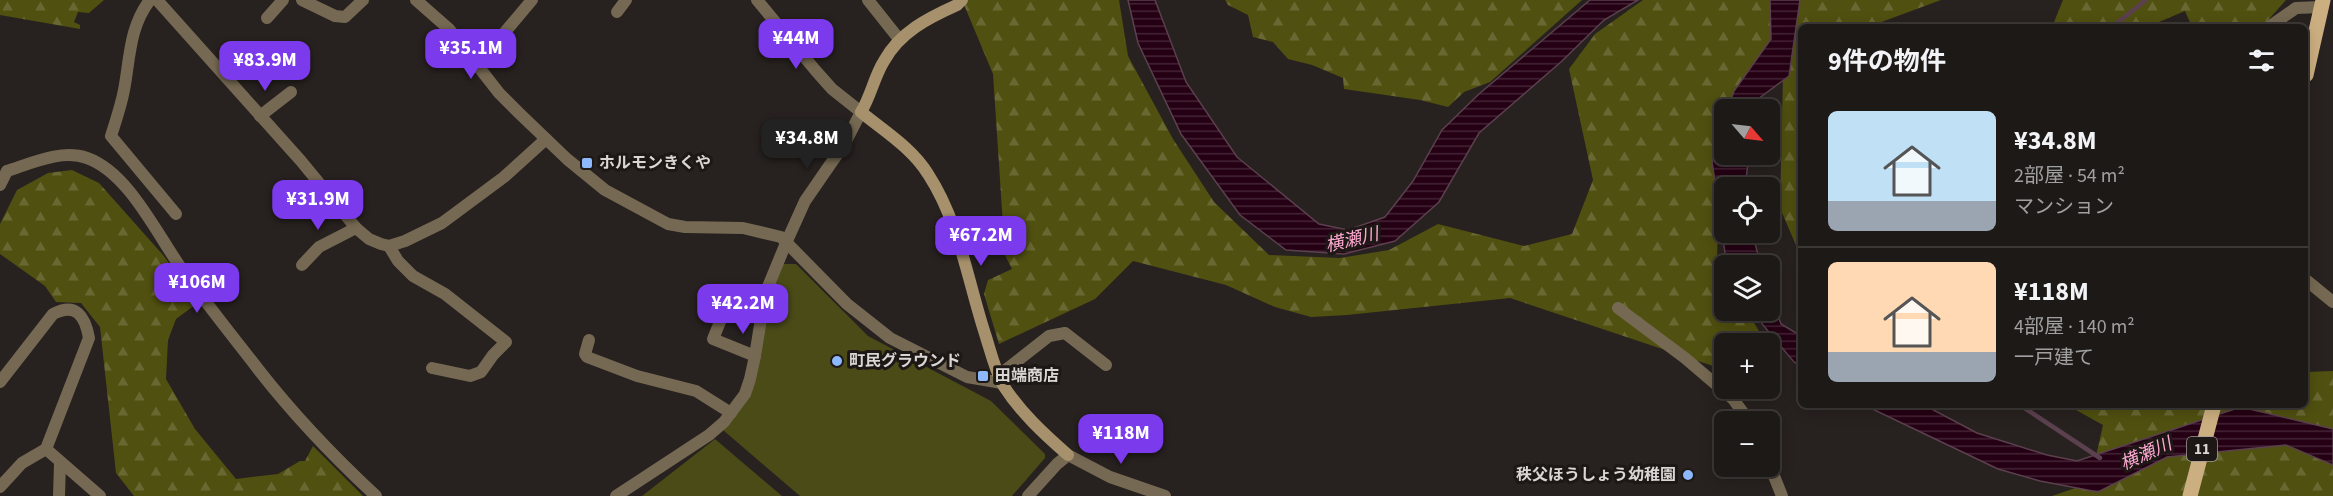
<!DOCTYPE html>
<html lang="ja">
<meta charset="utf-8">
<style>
:root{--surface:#1d1917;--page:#2a2624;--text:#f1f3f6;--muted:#a0a0a1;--line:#3b3836;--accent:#7c3aed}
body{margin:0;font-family:"Source Sans 3","Noto Sans JP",sans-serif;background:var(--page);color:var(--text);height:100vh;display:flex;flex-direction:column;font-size:22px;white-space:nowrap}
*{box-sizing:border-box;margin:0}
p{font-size:20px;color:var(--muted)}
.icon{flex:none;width:33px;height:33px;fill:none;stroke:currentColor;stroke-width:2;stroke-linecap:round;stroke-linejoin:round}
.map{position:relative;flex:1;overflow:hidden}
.sheet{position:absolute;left:1798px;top:24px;width:510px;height:384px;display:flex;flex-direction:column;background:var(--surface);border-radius:9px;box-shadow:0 3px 15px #0003,0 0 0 2px var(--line)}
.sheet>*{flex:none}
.needle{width:39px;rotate:118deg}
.fabs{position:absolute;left:1714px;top:99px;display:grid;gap:12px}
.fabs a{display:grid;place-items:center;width:66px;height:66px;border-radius:9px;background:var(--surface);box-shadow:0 3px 15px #0003,0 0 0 2px var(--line);font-size:30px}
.price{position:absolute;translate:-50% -51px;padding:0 14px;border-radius:12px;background:var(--accent);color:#fff;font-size:20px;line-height:39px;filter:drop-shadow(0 2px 3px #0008)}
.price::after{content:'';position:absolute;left:50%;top:36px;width:18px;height:14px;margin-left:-9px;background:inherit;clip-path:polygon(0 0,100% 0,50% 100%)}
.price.on{background:#222;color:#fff}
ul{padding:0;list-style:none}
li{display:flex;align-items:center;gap:18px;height:150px;padding:0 30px}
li+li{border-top:2px solid var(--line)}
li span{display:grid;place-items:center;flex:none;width:168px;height:120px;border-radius:9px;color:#555}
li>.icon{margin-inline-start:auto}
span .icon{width:72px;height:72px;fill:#fffc;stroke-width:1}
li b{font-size:26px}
h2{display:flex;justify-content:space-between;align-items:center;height:72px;padding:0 30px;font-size:26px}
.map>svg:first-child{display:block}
</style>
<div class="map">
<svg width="2333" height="496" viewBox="0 0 2333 496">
<defs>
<pattern id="forest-firs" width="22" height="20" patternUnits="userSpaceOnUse" patternTransform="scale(1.5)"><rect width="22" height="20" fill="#505010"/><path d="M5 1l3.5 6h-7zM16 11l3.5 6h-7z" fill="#696832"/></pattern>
<pattern id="water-rules" width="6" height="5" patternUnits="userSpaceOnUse" patternTransform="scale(1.5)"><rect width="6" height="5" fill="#250014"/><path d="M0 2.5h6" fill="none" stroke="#442435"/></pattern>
</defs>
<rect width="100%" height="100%" fill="#27211f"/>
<!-- green -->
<g fill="#4a4b17">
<path d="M 782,264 L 796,264 L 868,336 L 991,401 L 1045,454 L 1045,458 L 1012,496 L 800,496 L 723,430 L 736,415 L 767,305 Z"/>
<path d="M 715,439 L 782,496 L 642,496 Z"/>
</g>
<!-- forest -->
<g fill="url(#forest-firs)">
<path d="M 0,0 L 104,0 L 89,13 L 78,12 L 74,22 L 80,25 L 80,29 L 0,15 Z"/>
<path d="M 962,0 L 1119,0 L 1128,56 L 1173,139 L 1214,202 L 1269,255 L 1340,258 L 1389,250 L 1438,224 L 1524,246 L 1572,234 L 1593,180 L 1569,69 L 1595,34 L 1643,0 L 1941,0 L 1868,27 L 1802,27 L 1801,257 L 1780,208 L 1783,75 L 1741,109 L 1725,110 L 1725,154 L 1719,190 L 1717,260 L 1725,273 L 1725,310 L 1747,311 L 1766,343 L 1725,344 L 1725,370 L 1510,298 L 1347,315 L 1311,317 L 1275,307 L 1226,285 L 1133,261 L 1095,299 L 999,344 L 984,294 L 988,280 L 1012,269 L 1005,255 L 993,74 Z"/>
<path d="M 1225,0 L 1582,0 L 1490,82 L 1464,92 L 1448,107 L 1420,100 L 1344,89 L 1343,78 L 1312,65 L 1288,59 L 1273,42 L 1253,37 L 1248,15 L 1228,5 Z"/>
<path d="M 2063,0 L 2286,0 L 2262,27 L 2192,27 L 2185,11 L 2147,27 L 2052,27 Z"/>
<path d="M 72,170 L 99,183 L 163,255 L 199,302 L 176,319 L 168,340 L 166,379 L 195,429 L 236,479 L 278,474 L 300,461 L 305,461 L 313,446 L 363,496 L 134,496 L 116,473 L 100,327 L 81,303 L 56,302 L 45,286 L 0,254 L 0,224 L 17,190 L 48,173 Z"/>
<path d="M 2333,371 L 2333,496 L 2052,496 L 2090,483 L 2103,425 L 2067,405 L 2306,405 L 2306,372 Z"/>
</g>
<!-- water -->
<g fill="url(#water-rules)" stroke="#5b404e" stroke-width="1.5">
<path d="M 1128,0 L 1155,0 L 1186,82 L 1237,157 L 1319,224 L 1348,230 L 1385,217 L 1413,181 L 1442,130 L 1479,94 L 1590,0 L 1638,0 L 1604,20 L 1562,61 L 1479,133 L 1439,202 L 1395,241 L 1344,254 L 1286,250 L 1240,215 L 1181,134 L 1138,43 Z"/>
<path d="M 1770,0 L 1800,0 L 1789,76 L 1754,102 L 1753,109 L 1728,109 L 1734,91 L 1771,39 Z"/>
<path d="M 1725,119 L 1725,154 L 1749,155 L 1745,187 L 1725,188 L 1725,232 L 1752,233 L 1761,265 L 1732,265 L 1725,253 L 1712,161 Z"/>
<path d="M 1770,293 L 1781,324 L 1801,336 L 1801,366 L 1794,362 L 1763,325 L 1755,311 L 1770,310 Z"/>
<path d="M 1864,405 L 1924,405 L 1977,433 L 2047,455 L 2077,461 L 2241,407 L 2333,429 L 2333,465 L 2286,445 L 2167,457 L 2098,492 L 2040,481 L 1998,469 Z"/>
</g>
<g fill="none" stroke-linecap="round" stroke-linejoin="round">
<!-- stream -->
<g stroke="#5b404e" stroke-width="4.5">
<path d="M 2112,27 L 2146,0"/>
<path d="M 2020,405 L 2100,458"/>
</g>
<!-- street -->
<g stroke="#766953" stroke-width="12">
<path d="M 150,0 C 129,27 130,59 124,90 C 121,106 116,120 111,136 L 176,214"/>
<path d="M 157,0 L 301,161 L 356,228 L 369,239 L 381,244 L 389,246 L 405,241 L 442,223 L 504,177 L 546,139"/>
<path d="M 302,0 L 335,16 L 345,17 L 363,0"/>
<path d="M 416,0 L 449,29 L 499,93 L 520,114 L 567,159 L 605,190 L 668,224 L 685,227 L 743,228 L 781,237 L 847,304 L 890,338 L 967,377 L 1002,383"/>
<path d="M 868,0 L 899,39"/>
<path d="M 617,12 L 626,0"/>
<path d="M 267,18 L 283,0"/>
<path d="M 2269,27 L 2296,8 L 2321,7"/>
<path d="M 478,64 L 532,0"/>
<path d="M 260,116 L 291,92"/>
<path d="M 7,171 C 32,163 62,149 87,158 C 130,173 159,239 186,275 C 209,307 234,338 258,369 C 293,414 334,457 376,496"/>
<path d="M 0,185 L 7,171"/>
<path d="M 389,246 L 398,261 L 413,276 L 445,294 L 506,342 L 493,355 L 481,372 L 470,376 L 432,368"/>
<path d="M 302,265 L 319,247 L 356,228"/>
<path d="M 2306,280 L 2333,302"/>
<path d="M 1618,308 L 1685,358 L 1733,399 L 1750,422"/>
<path d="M 722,317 L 713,339 L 755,356"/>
<path d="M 589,340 L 585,354 L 587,357 L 637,376 L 696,391 L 731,413"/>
<path d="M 998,376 L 1049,336 L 1065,333 L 1106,365"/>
<path d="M 0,382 L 53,314 C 76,302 85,316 89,338 L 46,449 L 22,463 L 0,487"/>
<path d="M 46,449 L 100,496"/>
<path d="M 1770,466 L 1782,496"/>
<path d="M 59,496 L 60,463"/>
<path d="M 616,496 L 709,435 L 724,422 L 745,394 L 750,379 L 755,356 L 765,294 L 786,243 L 805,201 L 845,143 L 861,112 L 832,89 L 816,71 L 757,0"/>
<path d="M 1028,496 L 1057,464 L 1068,455 L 1110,477 L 1165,496"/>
</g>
<!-- secondary -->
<path stroke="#a7916d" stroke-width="12" d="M 962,0 L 957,5 C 928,18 900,32 884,61 C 874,77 871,96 861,112 C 884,131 912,148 928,174 C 960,223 968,283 986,337 C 991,353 995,370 1003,385 C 1020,412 1044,434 1068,455"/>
<!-- primary -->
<g stroke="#ccaf81" stroke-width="15">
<path d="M 2306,75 L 2323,0"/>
<path d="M 2190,496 L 2214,405"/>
</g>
</g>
<!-- markers -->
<g fill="#8db9fc" stroke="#1d1815" stroke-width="2">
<rect x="581" y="157" width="12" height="12" rx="3"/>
<circle cx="837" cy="361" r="6"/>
<rect x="977" y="370" width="12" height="12" rx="3"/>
<circle cx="1688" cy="475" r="6"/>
</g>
<g text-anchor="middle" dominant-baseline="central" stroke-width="6" stroke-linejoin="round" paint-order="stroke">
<!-- shield labels -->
<rect fill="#1d1815" stroke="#a19d9b" stroke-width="1.5" x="2187" y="437" width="30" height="24" rx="4.5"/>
<g font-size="15" font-weight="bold" fill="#d9d6d4">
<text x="2202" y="449">11</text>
</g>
<!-- poi labels -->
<g font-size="16" font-weight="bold" fill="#d9d6d4" stroke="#1d1815" text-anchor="start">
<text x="599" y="163">ホルモンきくや</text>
<text x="849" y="361">町民グラウンド</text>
<text x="995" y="376">田端商店</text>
<text x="1676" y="475" text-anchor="end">秩父ほうしょう幼稚園</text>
</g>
<!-- water labels -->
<g font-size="18" font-style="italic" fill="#fea8d2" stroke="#1d1815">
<text transform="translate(1352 240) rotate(-13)">横瀬川</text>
<text transform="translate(2146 454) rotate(-24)">横瀬川</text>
</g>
</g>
</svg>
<div class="fabs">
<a><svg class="needle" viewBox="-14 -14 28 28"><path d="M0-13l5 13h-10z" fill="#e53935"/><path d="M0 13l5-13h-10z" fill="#a0a0a1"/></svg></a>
<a><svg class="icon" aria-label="locate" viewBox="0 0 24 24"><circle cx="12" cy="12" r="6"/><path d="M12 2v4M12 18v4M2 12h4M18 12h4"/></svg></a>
<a><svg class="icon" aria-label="layers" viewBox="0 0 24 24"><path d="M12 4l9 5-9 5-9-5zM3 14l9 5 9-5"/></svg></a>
<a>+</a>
<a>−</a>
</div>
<b class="price" style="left:796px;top:70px">¥44M</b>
<b class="price" style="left:471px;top:80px">¥35.1M</b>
<b class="price" style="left:265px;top:92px">¥83.9M</b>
<b class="price on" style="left:807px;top:170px">¥34.8M</b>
<b class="price" style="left:318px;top:231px">¥31.9M</b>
<b class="price" style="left:981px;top:267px">¥67.2M</b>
<b class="price" style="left:197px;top:314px">¥106M</b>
<b class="price" style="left:743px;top:335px">¥42.2M</b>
<b class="price" style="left:1121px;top:465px">¥118M</b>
<section class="sheet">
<h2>9件の物件<svg class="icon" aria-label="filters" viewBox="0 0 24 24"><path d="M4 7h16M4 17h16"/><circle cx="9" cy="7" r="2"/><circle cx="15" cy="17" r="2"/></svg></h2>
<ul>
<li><span style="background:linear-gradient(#bfe0f5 75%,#9aa5b1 0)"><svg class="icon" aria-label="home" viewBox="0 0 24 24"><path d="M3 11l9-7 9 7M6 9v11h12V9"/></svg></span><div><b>¥34.8M</b><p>2部屋 · 54 m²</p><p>マンション</p></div></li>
<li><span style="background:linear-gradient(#ffd9b3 75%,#9aa5b1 0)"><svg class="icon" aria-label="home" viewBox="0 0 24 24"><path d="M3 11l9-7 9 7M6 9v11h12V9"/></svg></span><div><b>¥118M</b><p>4部屋 · 140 m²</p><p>一戸建て</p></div></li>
</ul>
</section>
</div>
